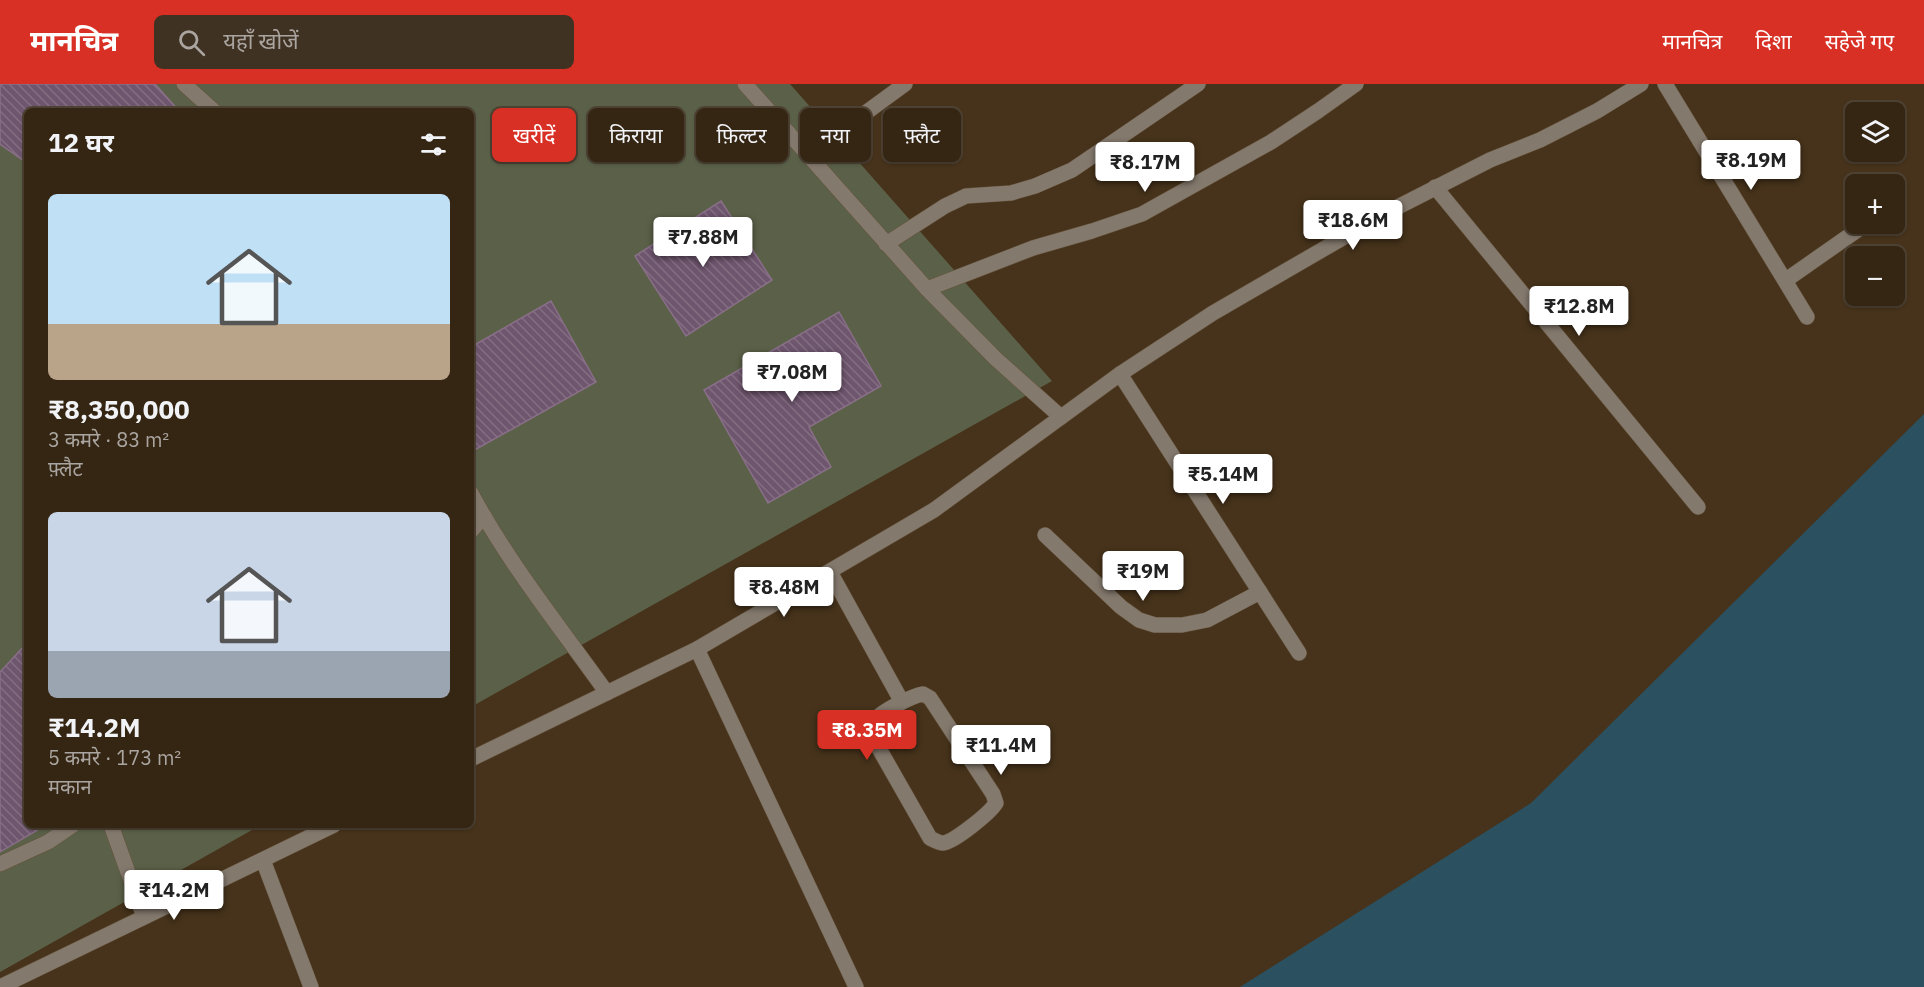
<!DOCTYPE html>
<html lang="hi">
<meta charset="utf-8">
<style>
:root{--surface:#352614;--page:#403222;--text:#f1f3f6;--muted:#aaa5a0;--line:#4f4334;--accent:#d93025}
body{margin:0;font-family:"IBM Plex Sans","Noto Sans Devanagari",sans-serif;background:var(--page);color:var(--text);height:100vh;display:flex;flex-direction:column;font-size:22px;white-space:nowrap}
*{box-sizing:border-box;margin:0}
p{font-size:20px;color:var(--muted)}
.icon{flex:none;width:33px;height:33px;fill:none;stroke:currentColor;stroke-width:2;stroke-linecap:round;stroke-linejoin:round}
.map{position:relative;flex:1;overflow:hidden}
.details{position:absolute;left:24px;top:24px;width:450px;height:720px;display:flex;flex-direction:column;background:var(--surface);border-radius:9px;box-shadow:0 2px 4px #0004,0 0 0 2px var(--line)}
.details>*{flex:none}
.banner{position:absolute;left:492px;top:24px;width:570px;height:54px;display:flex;gap:12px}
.fabs{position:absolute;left:1845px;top:18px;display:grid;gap:12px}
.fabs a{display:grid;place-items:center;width:60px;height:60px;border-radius:9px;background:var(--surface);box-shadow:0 2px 4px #0004,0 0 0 2px var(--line);font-size:30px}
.price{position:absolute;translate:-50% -51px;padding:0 14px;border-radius:6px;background:#fff;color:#222;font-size:20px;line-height:39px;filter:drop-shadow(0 2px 3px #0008)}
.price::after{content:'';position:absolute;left:50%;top:36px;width:18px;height:14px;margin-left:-9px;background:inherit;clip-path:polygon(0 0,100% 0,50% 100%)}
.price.selected{background:var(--accent);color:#fff}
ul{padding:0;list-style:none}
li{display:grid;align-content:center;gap:12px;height:318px;padding:0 24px}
li span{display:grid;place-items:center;height:186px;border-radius:9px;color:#555}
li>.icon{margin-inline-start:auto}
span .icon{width:108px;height:108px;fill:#fffc;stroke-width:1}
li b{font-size:26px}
h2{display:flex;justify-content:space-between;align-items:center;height:72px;padding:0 24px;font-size:26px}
.tag{padding:0 21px;border-radius:9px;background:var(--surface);box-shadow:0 2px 4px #0004,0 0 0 2px var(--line);font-size:21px;line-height:54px}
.tag.selected{background:var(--accent);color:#fff}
header{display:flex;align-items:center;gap:36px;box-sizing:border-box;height:84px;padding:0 30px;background:var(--accent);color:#fff}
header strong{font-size:28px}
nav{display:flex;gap:33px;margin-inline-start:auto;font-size:21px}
.search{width:420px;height:54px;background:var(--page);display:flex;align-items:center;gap:15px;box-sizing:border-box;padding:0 21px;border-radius:9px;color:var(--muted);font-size:22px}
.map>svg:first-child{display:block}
</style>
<header>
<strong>मानचित्र</strong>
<div class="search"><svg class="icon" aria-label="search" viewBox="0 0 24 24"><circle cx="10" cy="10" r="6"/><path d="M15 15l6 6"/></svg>यहाँ खोजें</div>
<nav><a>मानचित्र</a><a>दिशा</a><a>सहेजे गए</a></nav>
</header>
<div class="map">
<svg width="1924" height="903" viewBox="0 0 1924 903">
<defs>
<pattern id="building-back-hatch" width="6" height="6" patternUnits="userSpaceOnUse" patternTransform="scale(1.5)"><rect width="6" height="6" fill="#6f566f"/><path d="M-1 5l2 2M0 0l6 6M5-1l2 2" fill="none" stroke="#846e82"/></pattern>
</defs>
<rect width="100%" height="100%" fill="#47331b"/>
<!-- park -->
<path fill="#5b6148" d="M 0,0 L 790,0 L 1052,297 L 471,623 L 471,27 L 27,27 L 27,741 L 261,741 L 0,888 Z"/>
<!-- water -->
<path fill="#2b505f" d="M 1924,330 L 1924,903 L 1240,903 L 1531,719 Z"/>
<!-- building -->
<g fill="url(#building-back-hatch)" stroke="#896f88" stroke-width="1.5">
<path d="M 0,0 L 155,0 L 179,27 L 27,27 L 27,79 L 0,60 Z"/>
<path d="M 721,117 L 772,196 L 686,252 L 635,172 Z"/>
<path d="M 551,217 L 596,298 L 471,368 L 471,263 Z"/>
<path d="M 839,228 L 881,302 L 809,343 L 831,383 L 768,419 L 704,306 Z"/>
<path d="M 27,559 L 27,741 L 46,741 L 0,768 L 0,588 Z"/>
</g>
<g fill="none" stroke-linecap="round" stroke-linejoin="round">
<!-- minor casing -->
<g stroke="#64523b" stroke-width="16">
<g id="minor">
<path d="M 184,0 L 214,27"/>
<path d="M 745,0 L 927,205 L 996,275 L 1061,333"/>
<path d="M 1665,0 L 1807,233"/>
<path d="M 808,71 L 905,0"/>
<path d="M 1435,103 L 1698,423"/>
<path d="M 886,160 L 945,122 L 966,112 L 1011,109 L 1035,102 L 1072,86 L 1198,0"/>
<path d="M 1786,196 L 1866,140"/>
<path d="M 927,205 L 1033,164 L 1092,147 L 1142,130 L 1271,58 L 1318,27 L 1356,0"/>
<path d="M 1120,290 L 1299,569"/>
<path d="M 471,409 C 509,480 560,543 607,609"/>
<path d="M 471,447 L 484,432"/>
<path d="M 1045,451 L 1121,523 L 1139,536 L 1155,541 L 1182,541 L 1207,536 L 1260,508"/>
<path d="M 830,488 L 902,618"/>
<path d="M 697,565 L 856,903"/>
<path d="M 923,610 L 930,614 L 993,710 L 996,719 C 990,729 954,758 943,759 C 939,759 934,756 930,754 L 873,654 C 873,648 872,641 876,635 C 882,627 912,612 923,610 Z"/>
<path d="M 471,675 L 697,565 L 934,426 L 1120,290 L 1213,229 L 1384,130 L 1490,76 L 1540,56 L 1597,27 L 1641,0"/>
<path d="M 111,741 L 144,833"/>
<path d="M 263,776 L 311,903"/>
<path d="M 0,780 L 48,758 L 73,741"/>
<path d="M 0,903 L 334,741"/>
</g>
</g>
<!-- minor -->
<use href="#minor" stroke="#84796d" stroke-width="15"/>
</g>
</svg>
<div class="fabs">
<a><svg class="icon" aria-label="layers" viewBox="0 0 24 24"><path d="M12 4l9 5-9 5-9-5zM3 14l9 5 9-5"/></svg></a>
<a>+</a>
<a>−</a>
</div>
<b class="price" style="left:1751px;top:107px">₹8.19M</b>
<b class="price" style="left:1145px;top:109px">₹8.17M</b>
<b class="price" style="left:1353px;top:167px">₹18.6M</b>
<b class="price" style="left:703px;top:184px">₹7.88M</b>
<b class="price" style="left:1579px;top:253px">₹12.8M</b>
<b class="price" style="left:792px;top:319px">₹7.08M</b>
<b class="price" style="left:1223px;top:421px">₹5.14M</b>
<b class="price" style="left:1143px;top:518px">₹19M</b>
<b class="price" style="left:784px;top:534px">₹8.48M</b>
<b class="price selected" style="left:867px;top:677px">₹8.35M</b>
<b class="price" style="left:1001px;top:692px">₹11.4M</b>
<b class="price" style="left:174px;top:837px">₹14.2M</b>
<div class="banner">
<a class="tag selected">खरीदें</a>
<a class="tag">किराया</a>
<a class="tag">फ़िल्टर</a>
<a class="tag">नया</a>
<a class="tag">फ़्लैट</a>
</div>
<section class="details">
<h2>12 घर<svg class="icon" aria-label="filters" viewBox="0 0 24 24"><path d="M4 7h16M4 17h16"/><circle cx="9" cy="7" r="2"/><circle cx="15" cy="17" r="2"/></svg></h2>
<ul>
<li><span style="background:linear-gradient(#bfe0f5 70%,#b9a48a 0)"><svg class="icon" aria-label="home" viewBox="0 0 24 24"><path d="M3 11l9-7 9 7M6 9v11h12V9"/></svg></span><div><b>₹8,350,000</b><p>3 कमरे · 83 m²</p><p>फ़्लैट</p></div></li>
<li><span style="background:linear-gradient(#c9d6e8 75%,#9aa5b1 0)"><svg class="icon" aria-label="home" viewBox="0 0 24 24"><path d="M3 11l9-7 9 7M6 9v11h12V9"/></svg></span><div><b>₹14.2M</b><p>5 कमरे · 173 m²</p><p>मकान</p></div></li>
</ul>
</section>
</div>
